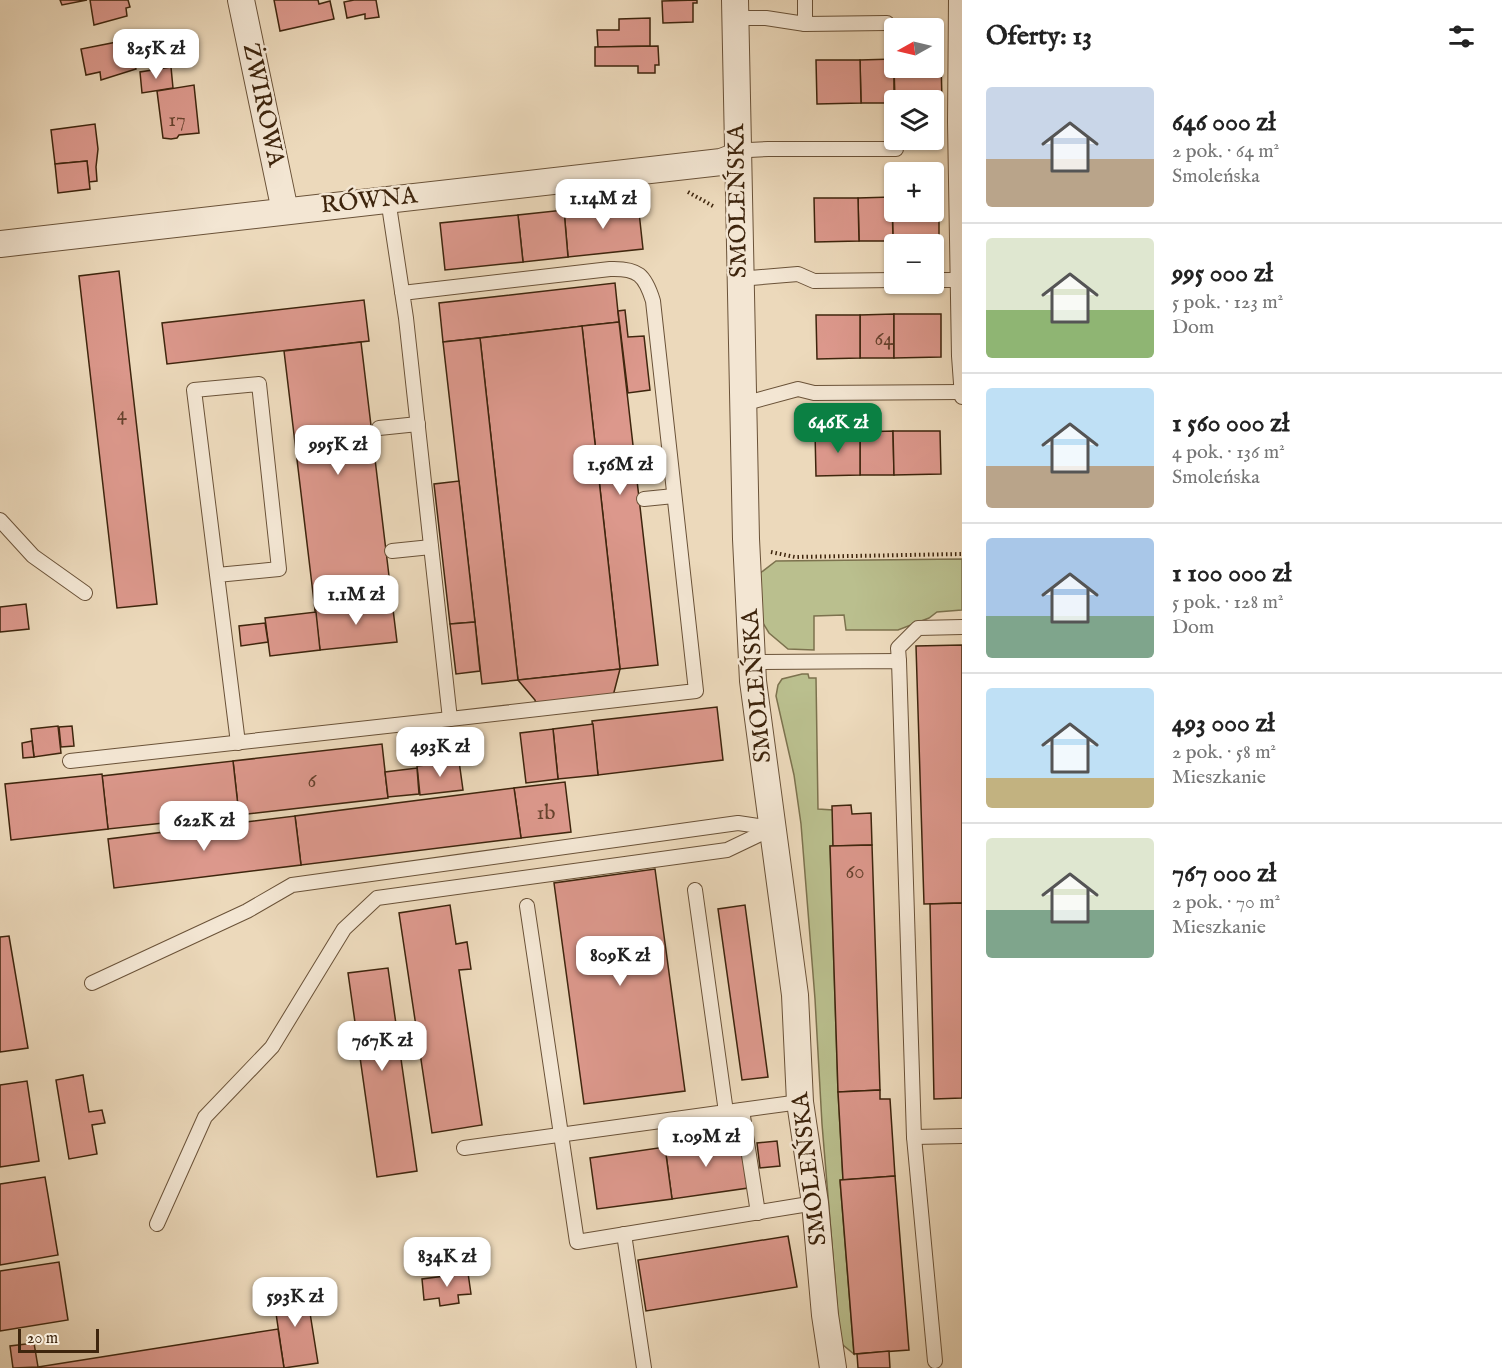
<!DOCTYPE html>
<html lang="pl">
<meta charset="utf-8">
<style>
:root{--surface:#fff;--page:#f2f2f2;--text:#222;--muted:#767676;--line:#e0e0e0;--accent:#0b8043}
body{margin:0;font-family:"IM FELL English",serif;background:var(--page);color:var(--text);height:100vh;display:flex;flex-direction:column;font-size:22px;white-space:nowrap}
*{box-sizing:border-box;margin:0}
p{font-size:20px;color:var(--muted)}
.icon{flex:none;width:33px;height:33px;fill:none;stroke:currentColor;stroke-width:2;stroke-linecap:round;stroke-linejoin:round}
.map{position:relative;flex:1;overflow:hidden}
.side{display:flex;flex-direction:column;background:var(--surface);width:540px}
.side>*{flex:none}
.needle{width:39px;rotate:262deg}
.tools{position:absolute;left:884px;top:18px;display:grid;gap:12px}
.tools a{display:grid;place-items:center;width:60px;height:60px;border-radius:6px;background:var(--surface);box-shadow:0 2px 4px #0004;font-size:30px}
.scale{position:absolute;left:18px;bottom:15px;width:81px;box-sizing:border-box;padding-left:6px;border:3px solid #3e250d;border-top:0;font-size:16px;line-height:21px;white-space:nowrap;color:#3e250d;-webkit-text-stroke:4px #f3e6d3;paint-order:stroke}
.price{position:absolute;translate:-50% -51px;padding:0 14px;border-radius:12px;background:#fff;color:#222;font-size:20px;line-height:39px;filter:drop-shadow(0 2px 3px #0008)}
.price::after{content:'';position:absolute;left:50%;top:36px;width:18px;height:14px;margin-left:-9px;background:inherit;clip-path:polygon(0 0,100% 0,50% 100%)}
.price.active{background:var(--accent);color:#fff}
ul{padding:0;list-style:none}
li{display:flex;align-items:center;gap:18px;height:150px;padding:0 24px}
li+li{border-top:2px solid var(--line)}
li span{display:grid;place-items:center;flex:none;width:168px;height:120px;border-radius:6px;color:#555}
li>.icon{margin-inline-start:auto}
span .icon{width:72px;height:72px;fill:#fffc;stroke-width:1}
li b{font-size:26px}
h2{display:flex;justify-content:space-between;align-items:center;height:72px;padding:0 24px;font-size:26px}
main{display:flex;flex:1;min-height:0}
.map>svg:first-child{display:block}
</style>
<main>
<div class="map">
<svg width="962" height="1368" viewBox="0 0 962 1368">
<rect width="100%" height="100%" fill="#ecd9bb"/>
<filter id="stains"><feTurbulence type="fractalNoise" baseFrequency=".00333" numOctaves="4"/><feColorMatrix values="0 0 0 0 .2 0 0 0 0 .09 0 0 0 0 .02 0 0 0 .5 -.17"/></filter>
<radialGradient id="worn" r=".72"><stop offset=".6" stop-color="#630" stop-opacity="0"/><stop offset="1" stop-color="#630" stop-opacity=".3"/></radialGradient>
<!-- green -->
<g fill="#babf8e" stroke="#7c724e" stroke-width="1.5">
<path d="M 962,559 L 962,610 L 937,612 L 929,618 L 898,630 L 846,630 L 844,615 L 814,616 L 814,650 L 788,649 L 769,633 L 760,618 L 759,574 L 776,561 Z"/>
<path d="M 802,674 L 808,674 L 809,678 L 816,678 L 818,809 L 833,810 L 833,846 L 830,846 L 838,1092 L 843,1180 L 840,1181 L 854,1354 L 843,1345 L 840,1340 L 822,1124 L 815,999 L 801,824 L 794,775 L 776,696 L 778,685 L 782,679 Z"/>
</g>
<!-- building -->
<g fill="#dc988c" stroke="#3e250d" stroke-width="1.5">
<path d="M 60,0 L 87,0 L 62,5 Z"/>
<path d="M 90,0 L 128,0 L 130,7 L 126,8 L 127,16 L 94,25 Z"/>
<path d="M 274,0 L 318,0 L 319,4 L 330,1 L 334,19 L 280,31 Z"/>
<path d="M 354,0 L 376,0 L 379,17 L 365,19 L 365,14 L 347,18 L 344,2 Z"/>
<path d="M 697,0 L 697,3 L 693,3 L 693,22 L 663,23 L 662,1 Z"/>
<path d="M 650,18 L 650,46 L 598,47 L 597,30 L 619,30 L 619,19 Z"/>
<path d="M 122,41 L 123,48 L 131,46 L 136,69 L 101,80 L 100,72 L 86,75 L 81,49 Z"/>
<path d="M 658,46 L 659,65 L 655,65 L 655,73 L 638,73 L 638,66 L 595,66 L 595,47 Z"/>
<path d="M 894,59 L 894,103 L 861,103 L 860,60 Z"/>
<path d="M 933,59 L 941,59 L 942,102 L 895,100 L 894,68 L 933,68 Z"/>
<path d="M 816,60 L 860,60 L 861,103 L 817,104 Z"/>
<path d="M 171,67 L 173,88 L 142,93 L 140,72 Z"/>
<path d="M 194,85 L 199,133 L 179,135 L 177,138 L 171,139 L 163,138 L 157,91 Z"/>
<path d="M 95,124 L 98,149 L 96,167 L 97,181 L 89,182 L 87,161 L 55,164 L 51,130 Z"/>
<path d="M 87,161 L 90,189 L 58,193 L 55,164 Z"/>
<path d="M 892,197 L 894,197 L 894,212 L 933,212 L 933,197 L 939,197 L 939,240 L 893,241 Z"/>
<path d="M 892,197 L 893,241 L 859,241 L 858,198 Z"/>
<path d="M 814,198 L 858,198 L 859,241 L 815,242 Z"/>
<path d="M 638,203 L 643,249 L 568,257 L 564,210 Z"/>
<path d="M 564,210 L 568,257 L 523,262 L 518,215 Z"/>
<path d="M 518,215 L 523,262 L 445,270 L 440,223 Z"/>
<path d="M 119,271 L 157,604 L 117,608 L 79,276 Z"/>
<path d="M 615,283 L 619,322 L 443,342 L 439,303 Z"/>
<path d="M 364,300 L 369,341 L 167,364 L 162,323 Z"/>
<path d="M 625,310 L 628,337 L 644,336 L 650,390 L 628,393 L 618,311 Z"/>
<path d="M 894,314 L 894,358 L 860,358 L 860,315 Z"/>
<path d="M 894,314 L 941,314 L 941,357 L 894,358 Z"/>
<path d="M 816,315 L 860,315 L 860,358 L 817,359 Z"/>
<path d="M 619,322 L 658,665 L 620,669 L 582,326 Z"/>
<path d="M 582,326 L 620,669 L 518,680 L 480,338 Z"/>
<path d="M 480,338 L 518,680 L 482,684 L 443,342 Z"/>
<path d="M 361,342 L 392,601 L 315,610 L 284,351 Z"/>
<path d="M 893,431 L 894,475 L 860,475 L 860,432 Z"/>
<path d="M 893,431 L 940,431 L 941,474 L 894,475 Z"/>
<path d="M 815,432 L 860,432 L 860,475 L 816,476 Z"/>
<path d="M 459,481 L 475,622 L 450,624 L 434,484 Z"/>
<path d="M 392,601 L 397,642 L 320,650 L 315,610 Z"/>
<path d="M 26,604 L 29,629 L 0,632 L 0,607 Z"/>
<path d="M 316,612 L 320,650 L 270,656 L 265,618 Z"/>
<path d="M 475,622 L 480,671 L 456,674 L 450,624 Z"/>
<path d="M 265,623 L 268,642 L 241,646 L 239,626 Z"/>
<path d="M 962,645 L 962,903 L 924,904 L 916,646 Z"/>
<path d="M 620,669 L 613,696 L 536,704 L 535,700 L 518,680 Z"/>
<path d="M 717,707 L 723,760 L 598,775 L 592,721 Z"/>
<path d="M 593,724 L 598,775 L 558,779 L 553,729 Z"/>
<path d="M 58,726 L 61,753 L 34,757 L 31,729 Z"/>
<path d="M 72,726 L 74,746 L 61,747 L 59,727 Z"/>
<path d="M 553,729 L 558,779 L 526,783 L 520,733 Z"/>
<path d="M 32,741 L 34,757 L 23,758 L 22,743 Z"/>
<path d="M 382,744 L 388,798 L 239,815 L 233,761 Z"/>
<path d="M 233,761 L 239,815 L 108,829 L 102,776 Z"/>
<path d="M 459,761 L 463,790 L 420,795 L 417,766 Z"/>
<path d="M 417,768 L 419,794 L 388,797 L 385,772 Z"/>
<path d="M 102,774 L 108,829 L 11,840 L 5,784 Z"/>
<path d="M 565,782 L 571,832 L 521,838 L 514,788 Z"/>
<path d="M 514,788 L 521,838 L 301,865 L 295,816 Z"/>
<path d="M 851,805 L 852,814 L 871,813 L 872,845 L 833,846 L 832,806 Z"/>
<path d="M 295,816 L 301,865 L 114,888 L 108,839 Z"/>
<path d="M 872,845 L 880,1090 L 838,1092 L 830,846 Z"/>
<path d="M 655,869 L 685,1091 L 584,1104 L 554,883 Z"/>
<path d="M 962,903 L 962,1098 L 934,1099 L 930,904 Z"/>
<path d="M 450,905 L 456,944 L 467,942 L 471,969 L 459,970 L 482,1125 L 432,1133 L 399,913 Z"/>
<path d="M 745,905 L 768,1077 L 742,1080 L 718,909 Z"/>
<path d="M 9,936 L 28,1048 L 0,1052 L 0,937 Z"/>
<path d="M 388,968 L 417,1171 L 377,1177 L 348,973 Z"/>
<path d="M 83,1075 L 89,1112 L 102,1110 L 105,1123 L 92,1125 L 97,1154 L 69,1159 L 56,1080 Z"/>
<path d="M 27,1081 L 39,1161 L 0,1167 L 0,1085 Z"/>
<path d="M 880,1090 L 880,1099 L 890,1099 L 895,1176 L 843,1180 L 838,1092 Z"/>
<path d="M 740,1136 L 748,1188 L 672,1199 L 665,1147 Z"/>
<path d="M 777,1141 L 780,1166 L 760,1168 L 757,1143 Z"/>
<path d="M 665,1147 L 672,1199 L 597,1209 L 590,1158 Z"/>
<path d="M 895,1176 L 909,1350 L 854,1354 L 840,1180 Z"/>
<path d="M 45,1177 L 58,1255 L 0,1265 L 0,1184 Z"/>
<path d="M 788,1236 L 797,1287 L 646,1311 L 638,1260 Z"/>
<path d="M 59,1262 L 68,1320 L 0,1331 L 0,1271 Z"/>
<path d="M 468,1273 L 471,1294 L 458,1295 L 459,1303 L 440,1306 L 439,1298 L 424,1300 L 422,1279 Z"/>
<path d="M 306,1288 L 318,1363 L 284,1368 L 273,1293 Z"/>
<path d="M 278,1329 L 284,1368 L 29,1368 L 38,1367 Z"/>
<path d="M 34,1343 L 38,1367 L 13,1368 L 10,1346 Z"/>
<path d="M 889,1351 L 890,1368 L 858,1368 L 857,1354 Z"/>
</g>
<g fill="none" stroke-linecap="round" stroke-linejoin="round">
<!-- lane casing -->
<g stroke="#6a5238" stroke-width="16">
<g id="lane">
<path d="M 805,0 L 805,24"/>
<path d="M 956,0 L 955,122 L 959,356 L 962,397"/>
<path d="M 734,18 L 766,18 L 805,24 L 887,23"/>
<path d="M 737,156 L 749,150 L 768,149 L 896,149"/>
<path d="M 388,199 L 406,318 L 450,719 L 696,691 L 653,301 C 645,275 638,268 610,269 L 402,293"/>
<path d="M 739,279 L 798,274 L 814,281 L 894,280"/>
<path d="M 933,280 L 958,280"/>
<path d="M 743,404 L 798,389 L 814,393 L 962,392"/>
<path d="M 379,428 L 418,424"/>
<path d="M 644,499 L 674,496"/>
<path d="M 0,520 L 33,556 L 85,593"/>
<path d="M 392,551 L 431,547"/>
<path d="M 217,575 L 194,390 L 259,384 L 279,569 L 217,575 L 238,743"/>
<path d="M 899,661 L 898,648 L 918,628 L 962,627"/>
<path d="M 752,662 L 899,661 L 914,1137 L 935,1361"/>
<path d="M 70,761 L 450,719"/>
<path d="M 527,906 L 577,1242 L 815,1203"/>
<path d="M 92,983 L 247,911 L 292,885 L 738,823 L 773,828"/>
<path d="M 742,1110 L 758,1213"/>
<path d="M 734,1111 L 800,1102"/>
<path d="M 914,1137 L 962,1136"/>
<path d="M 464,1148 L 726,1112 L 695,890"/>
<path d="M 157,1224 L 205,1117 L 272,1047 L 344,929 L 377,898 L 727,850 L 773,828"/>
<path d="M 624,1234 L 644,1368"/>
</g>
</g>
<!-- street casing -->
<g stroke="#6a5238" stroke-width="28">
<g id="street">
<path d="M 241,0 L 285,211"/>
<path d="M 735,0 L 746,539 L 753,681 L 795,995 L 800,1102 L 815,1203 L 825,1315 L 833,1368"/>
<path d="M 0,244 L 721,162 L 737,156"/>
</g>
</g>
<!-- path -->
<g stroke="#3e250d" stroke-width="4" stroke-dasharray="1.5 3" stroke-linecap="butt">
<path d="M 688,192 L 713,206"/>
<path d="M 771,552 L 795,557 L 962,554"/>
</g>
<!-- lane -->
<use href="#lane" stroke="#f3e6d3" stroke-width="14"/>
<!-- street -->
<use href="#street" stroke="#f3e6d3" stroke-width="26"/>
</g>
<g text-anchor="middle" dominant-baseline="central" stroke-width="5" stroke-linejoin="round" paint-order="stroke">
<!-- number labels -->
<g font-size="21" fill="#66422d">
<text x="177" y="120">17</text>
<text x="884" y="339">64</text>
<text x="122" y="414">4</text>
<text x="312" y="781">6</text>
<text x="546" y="813">1b</text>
<text x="855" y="872">60</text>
</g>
<!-- street labels -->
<g font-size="24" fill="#3e250d" stroke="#f3e6d3">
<text transform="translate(263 105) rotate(78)">ŻWIROWA</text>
<text transform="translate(369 201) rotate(-6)">RÓWNA</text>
<text transform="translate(738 201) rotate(-91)">SMOLEŃSKA</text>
<text transform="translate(757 686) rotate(-95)">SMOLEŃSKA</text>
<text transform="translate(810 1169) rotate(-97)">SMOLEŃSKA</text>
</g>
</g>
<rect width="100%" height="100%" filter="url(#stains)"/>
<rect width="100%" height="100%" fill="url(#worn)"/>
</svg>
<div class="tools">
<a><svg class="needle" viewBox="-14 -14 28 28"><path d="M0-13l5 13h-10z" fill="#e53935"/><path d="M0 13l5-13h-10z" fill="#767676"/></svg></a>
<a><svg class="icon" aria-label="layers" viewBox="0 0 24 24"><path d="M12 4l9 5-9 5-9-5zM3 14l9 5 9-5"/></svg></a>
<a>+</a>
<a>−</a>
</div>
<div class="scale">20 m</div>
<b class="price" style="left:156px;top:80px">825K zł</b>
<b class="price" style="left:603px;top:230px">1.14M zł</b>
<b class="price active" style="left:838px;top:454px">646K zł</b>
<b class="price" style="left:338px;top:476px">995K zł</b>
<b class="price" style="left:620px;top:496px">1.56M zł</b>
<b class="price" style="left:356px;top:626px">1.1M zł</b>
<b class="price" style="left:440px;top:778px">493K zł</b>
<b class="price" style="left:204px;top:852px">622K zł</b>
<b class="price" style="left:620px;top:987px">809K zł</b>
<b class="price" style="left:382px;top:1072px">767K zł</b>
<b class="price" style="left:706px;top:1168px">1.09M zł</b>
<b class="price" style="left:447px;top:1288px">834K zł</b>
<b class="price" style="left:295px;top:1328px">593K zł</b>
</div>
<section class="side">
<h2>Oferty: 13<svg class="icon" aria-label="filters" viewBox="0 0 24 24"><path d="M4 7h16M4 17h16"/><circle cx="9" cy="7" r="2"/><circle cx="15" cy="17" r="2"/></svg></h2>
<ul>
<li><span style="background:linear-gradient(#c9d6e8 60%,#b9a48a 0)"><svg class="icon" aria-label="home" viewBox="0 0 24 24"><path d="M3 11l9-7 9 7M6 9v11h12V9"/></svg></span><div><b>646 000 zł</b><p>2 pok. · 64 m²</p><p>Smoleńska</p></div></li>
<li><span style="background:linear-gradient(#dfe7d0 60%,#8fb573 0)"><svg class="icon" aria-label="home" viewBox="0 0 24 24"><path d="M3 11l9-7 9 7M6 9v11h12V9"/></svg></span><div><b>995 000 zł</b><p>5 pok. · 123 m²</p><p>Dom</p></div></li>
<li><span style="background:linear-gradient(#bfe0f5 65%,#b9a48a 0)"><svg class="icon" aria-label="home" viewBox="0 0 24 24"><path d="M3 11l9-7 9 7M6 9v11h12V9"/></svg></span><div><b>1 560 000 zł</b><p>4 pok. · 136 m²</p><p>Smoleńska</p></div></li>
<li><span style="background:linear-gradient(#a9c7e8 65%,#7fa58c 0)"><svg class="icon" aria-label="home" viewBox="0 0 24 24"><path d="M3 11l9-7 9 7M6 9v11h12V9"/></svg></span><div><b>1 100 000 zł</b><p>5 pok. · 128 m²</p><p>Dom</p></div></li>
<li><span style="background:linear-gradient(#bfe0f5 75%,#c2b280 0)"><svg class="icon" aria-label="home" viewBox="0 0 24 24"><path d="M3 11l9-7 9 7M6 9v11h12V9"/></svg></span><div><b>493 000 zł</b><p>2 pok. · 58 m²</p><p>Mieszkanie</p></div></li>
<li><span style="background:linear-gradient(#dfe7d0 60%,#7fa58c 0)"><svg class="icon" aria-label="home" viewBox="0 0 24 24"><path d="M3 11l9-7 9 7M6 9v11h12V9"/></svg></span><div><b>767 000 zł</b><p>2 pok. · 70 m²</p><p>Mieszkanie</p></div></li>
</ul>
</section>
</main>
